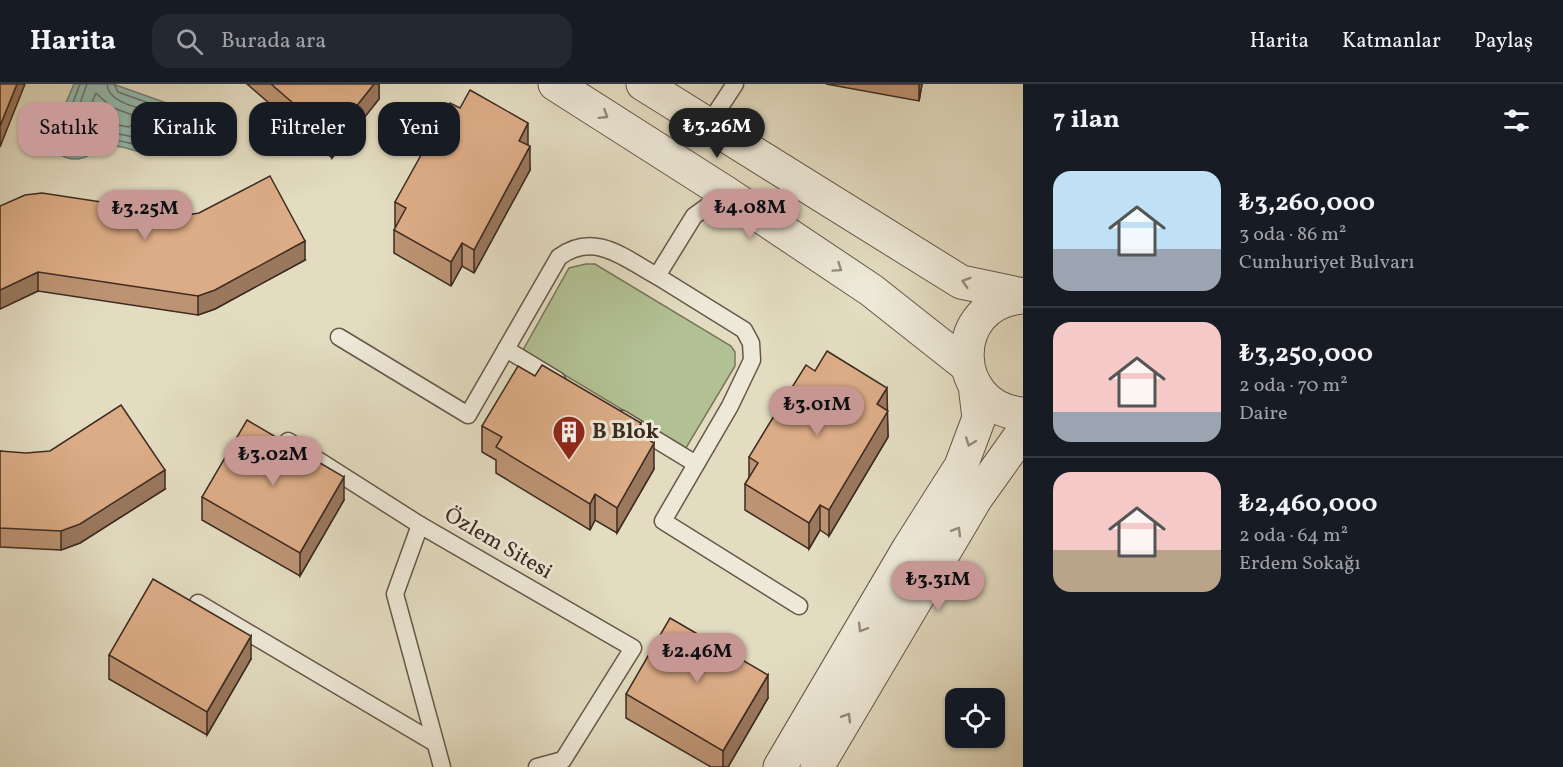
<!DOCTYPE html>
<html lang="tr">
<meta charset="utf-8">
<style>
:root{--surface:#171b24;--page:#242831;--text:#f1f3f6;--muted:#9ea1a6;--line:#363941;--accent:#c59692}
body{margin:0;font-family:Vollkorn,serif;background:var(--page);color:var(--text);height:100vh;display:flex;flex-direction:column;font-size:22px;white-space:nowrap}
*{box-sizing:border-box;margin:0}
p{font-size:20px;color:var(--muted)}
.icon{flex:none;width:33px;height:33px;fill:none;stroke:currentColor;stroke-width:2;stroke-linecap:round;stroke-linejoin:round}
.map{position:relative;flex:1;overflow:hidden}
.sheet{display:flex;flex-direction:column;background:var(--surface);width:540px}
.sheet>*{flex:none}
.banner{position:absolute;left:18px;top:18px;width:570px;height:54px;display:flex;gap:12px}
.buttons{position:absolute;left:945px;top:604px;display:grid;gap:12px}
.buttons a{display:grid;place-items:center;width:60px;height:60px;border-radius:12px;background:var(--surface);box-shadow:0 2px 4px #0004;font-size:30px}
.price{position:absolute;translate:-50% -51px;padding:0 14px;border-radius:21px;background:var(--accent);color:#111;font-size:20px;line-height:39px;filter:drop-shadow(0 2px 3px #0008)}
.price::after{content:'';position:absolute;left:50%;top:36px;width:18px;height:14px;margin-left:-9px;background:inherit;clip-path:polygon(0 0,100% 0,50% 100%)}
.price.active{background:#222;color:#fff}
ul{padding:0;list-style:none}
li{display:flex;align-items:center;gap:18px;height:150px;padding:0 30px}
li+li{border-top:2px solid var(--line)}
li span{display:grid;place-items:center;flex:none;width:168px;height:120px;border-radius:18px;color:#555}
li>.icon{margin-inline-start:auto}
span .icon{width:72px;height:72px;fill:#fffc;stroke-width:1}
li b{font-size:26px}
h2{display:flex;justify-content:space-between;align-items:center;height:72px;padding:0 30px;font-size:26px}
.tag{padding:0 21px;border-radius:18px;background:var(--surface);box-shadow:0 2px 4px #0004;font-size:21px;line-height:54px}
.tag.active{background:var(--accent);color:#111}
header{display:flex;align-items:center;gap:36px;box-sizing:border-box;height:84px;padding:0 30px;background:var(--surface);border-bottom:2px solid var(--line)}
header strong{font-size:28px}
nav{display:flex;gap:33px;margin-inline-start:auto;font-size:21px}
.search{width:420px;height:54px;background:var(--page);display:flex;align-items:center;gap:15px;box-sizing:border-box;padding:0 21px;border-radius:18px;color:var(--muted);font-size:22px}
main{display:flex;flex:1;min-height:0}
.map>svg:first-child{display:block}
</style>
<header>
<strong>Harita</strong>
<div class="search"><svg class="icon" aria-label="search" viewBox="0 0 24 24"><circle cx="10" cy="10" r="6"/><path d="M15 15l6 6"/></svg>Burada ara</div>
<nav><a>Harita</a><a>Katmanlar</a><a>Paylaş</a></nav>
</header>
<main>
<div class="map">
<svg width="1023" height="683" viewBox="0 0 1023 683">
<rect width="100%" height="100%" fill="#e3dcc1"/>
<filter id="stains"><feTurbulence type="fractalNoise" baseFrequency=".00333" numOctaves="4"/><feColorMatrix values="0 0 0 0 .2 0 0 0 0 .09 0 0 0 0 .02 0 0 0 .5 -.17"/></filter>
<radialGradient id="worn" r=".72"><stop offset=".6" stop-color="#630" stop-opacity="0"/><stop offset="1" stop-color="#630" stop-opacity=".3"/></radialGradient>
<!-- green -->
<path fill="#b2c194" stroke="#78765b" stroke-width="1.5" d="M 586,180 L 595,180 L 731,262 L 735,268 L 735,282 L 686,364 L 523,266 L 569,184 Z"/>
<!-- water -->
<path fill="#95bcb3" stroke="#728279" stroke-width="1.5" d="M 74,0 L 113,0 L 186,26 L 174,58 L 158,49 L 148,57 L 145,69 C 134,67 118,60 108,62 C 98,65 88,74 78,75 C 34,77 67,18 74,0 Z"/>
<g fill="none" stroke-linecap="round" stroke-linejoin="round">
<!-- shore -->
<g stroke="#69746a" stroke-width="1.5">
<path d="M 80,0 L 60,53 C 64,86 95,56 110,56 C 119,55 130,60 138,61 C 153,40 150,46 172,45 L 176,29 L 118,8 L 114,0"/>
<path d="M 87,0 L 68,53 L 71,59 L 78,61 L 108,48 L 134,53 L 144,42 L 159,34 L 158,30 C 142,24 108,20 107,0"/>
<path d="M 96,9 L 111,23 L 135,32 L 137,36 L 129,43 L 106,39 L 82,48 L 81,44 Z"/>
</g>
<!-- service casing -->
<g stroke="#66574a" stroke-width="19">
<g id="service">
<path d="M 708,41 L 735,0"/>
<path d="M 657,192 L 744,246 L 751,259 L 752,276 L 730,322 L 663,437 L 799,522"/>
<path d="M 339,253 L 468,331 L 559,173 C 595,147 624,174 657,192 L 694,132 L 726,109"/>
<path d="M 506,265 L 557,296"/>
<path d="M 622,335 L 696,380"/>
<path d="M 288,357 L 420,441"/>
<path d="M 198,519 L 435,659"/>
<path d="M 442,683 L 395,510 L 420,441 L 633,564 L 563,676 L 537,683"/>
</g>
</g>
<!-- minor casing -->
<g stroke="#66574a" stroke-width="35">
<g id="minor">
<path d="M 780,683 L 909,464 L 961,382 L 979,334 L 975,301"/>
<path d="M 817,683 L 976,414 L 1023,348"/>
</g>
</g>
<!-- tertiary casing -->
<g stroke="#66574a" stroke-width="35">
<g id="tertiary">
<path d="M 555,0 L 726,109 L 871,206 L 966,281"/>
<path d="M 643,0 L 961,198 L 1023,211"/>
<path d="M 1023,213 C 948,218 949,324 1023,330"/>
</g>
</g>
<!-- service -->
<use href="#service" stroke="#ede8d7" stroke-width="16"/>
<!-- minor -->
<use href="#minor" stroke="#ede8d7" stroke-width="33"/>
<!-- tertiary -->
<use href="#tertiary" stroke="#ede8d7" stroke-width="33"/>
</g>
<!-- wall -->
<g fill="#bd9473" stroke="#3d2b22" stroke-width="1.5">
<path d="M 247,0 L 379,0 L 379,15 L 332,74 Z"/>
<path d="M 826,0 L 922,0 L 919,17 Z"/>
<path d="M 528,62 L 530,86 L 474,189 L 462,182 L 451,202 L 394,169 L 394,146 L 396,142 L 395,142 L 395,118 Z"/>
<path d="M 0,122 L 305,176 L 215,225 L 198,231 L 38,207 L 0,225 Z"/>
<path d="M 887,326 L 888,353 L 829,452 L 820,446 L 809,465 L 745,426 L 745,400 L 749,394 L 749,373 Z"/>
<path d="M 482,342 L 641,351 L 654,385 L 617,449 L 595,436 L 590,446 L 496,389 L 496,376 L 482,368 Z"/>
<path d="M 0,367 L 165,405 L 80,459 L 61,466 L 0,463 Z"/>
<path d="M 202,413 L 344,416 L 300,492 L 202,436 Z"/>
<path d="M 109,571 L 251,575 L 207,651 L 109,595 Z"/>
<path d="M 626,610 L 768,614 L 728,683 L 711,683 L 626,634 Z"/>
</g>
<!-- shaded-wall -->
<g fill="#9a785e" stroke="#3d2b22" stroke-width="1.5">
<path d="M 17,0 L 25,0 L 0,63 L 0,42 Z"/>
<path d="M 374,0 L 379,0 L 379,15 L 332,74 L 332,53 Z"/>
<path d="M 919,0 L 922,0 L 919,17 Z"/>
<path d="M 528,39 L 528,63 L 519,57 Z"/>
<path d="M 530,62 L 530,86 L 474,189 L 474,166 Z"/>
<path d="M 305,157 L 305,176 L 215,225 L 198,231 L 198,212 Z"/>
<path d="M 462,159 L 462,182 L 451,202 L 451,178 Z"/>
<path d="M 38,188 L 38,207 L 0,225 L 0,206 Z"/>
<path d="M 887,304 L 888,353 L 829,452 L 829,426 L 877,320 Z"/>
<path d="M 641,339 L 641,365 L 636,348 Z"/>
<path d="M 654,359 L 654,385 L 617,449 L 617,424 Z"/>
<path d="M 165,386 L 165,405 L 80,459 L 61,466 L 61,447 Z"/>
<path d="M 344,393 L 344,416 L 300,492 L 300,469 Z"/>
<path d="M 595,410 L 595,436 L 590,446 L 590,420 Z"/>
<path d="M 820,421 L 820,446 L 809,465 L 809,439 Z"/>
<path d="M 251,552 L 251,575 L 207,651 L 207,628 Z"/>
<path d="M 768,591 L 768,614 L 728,683 L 723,683 L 723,667 Z"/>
</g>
<!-- building -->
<g fill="#dcac86" stroke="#3d2b22" stroke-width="1.5">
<path d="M 0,0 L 17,0 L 0,42 Z"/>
<path d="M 271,0 L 374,0 L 332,53 Z"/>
<path d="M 470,6 L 528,39 L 519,57 L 530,62 L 474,166 L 462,159 L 451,178 L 394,146 L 406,124 L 395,118 L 450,19 L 460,24 Z"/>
<path d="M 270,92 L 305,157 L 215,206 L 198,212 L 38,188 L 0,206 L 0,122 L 25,111 L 42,109 L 187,131 L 199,129 Z"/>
<path d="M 827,267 L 887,304 L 877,320 L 888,327 L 829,426 L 820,421 L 809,439 L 745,400 L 758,379 L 749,373 L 769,340 L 806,281 L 815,287 Z"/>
<path d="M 542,281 L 641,339 L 636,348 L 654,359 L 617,424 L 595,410 L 590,420 L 496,363 L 502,353 L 482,342 L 518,282 L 535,292 Z"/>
<path d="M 121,321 L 165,386 L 80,440 L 61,447 L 0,444 L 0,367 L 26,369 L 50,367 Z"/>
<path d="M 247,336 L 344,393 L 300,469 L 202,413 Z"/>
<path d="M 153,495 L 251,552 L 207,628 L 109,571 Z"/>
<path d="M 670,534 L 768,591 L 723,667 L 626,610 Z"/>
</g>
<!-- one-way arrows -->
<defs><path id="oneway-chevron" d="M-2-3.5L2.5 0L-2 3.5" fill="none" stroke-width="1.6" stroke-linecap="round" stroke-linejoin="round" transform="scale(1.5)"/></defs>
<g stroke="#958a7c">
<use href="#oneway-chevron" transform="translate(604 31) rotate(32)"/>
<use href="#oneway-chevron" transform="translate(838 184) rotate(34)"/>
<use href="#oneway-chevron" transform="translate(966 198) rotate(-163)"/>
<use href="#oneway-chevron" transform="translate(970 358) rotate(110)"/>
<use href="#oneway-chevron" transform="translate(957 447) rotate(-59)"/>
<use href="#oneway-chevron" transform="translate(862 544) rotate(121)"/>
<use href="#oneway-chevron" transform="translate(847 633) rotate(-59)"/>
</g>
<!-- icons -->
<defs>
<g id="building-pin" transform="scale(1.725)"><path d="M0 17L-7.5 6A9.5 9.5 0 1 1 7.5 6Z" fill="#8f2418" stroke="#ede8d7"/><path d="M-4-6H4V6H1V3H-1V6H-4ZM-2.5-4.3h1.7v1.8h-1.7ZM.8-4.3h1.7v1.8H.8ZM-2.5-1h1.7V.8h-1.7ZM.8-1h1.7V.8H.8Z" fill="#fff"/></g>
</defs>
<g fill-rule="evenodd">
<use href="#building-pin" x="569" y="348"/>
</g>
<g text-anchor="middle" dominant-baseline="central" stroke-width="6" stroke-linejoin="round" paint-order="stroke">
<!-- poi labels -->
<g font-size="22" font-weight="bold" fill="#3d2b22" stroke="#ede8d7" text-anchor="start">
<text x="592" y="348">B Blok</text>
</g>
<!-- street labels -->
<g font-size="22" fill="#3d2b22" stroke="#ede8d7">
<text transform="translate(498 460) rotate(30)">Özlem Sitesi</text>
</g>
</g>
<rect width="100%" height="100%" filter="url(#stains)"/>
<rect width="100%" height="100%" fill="url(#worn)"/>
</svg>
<div class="buttons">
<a><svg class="icon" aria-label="locate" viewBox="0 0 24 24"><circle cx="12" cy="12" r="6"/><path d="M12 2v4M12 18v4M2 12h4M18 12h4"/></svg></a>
</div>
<b class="price active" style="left:717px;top:75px">₺3.26M</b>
<b class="price" style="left:750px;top:156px">₺4.08M</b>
<b class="price" style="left:145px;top:157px">₺3.25M</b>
<b class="price" style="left:817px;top:353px">₺3.01M</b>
<b class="price" style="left:273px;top:403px">₺3.02M</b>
<b class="price" style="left:938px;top:528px">₺3.31M</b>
<b class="price" style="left:697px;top:600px">₺2.46M</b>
<div class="banner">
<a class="tag active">Satılık</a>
<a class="tag">Kiralık</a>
<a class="tag">Filtreler</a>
<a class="tag">Yeni</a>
</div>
</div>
<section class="sheet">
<h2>7 ilan<svg class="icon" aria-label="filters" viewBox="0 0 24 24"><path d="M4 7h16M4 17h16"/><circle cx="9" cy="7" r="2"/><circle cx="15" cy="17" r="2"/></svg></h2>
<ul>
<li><span style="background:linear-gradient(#bfe0f5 65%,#9aa5b1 0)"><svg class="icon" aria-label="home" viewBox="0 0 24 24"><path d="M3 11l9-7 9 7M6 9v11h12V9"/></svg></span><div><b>₺3,260,000</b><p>3 oda · 86 m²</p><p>Cumhuriyet Bulvarı</p></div></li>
<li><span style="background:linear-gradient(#f6c9c9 75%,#9aa5b1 0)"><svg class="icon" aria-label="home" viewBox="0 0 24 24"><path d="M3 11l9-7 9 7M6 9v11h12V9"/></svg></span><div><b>₺3,250,000</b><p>2 oda · 70 m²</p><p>Daire</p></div></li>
<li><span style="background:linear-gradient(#f6c9c9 65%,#b9a48a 0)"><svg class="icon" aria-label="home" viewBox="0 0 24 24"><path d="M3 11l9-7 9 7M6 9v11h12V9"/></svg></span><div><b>₺2,460,000</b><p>2 oda · 64 m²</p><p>Erdem Sokağı</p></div></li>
</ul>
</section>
</main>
